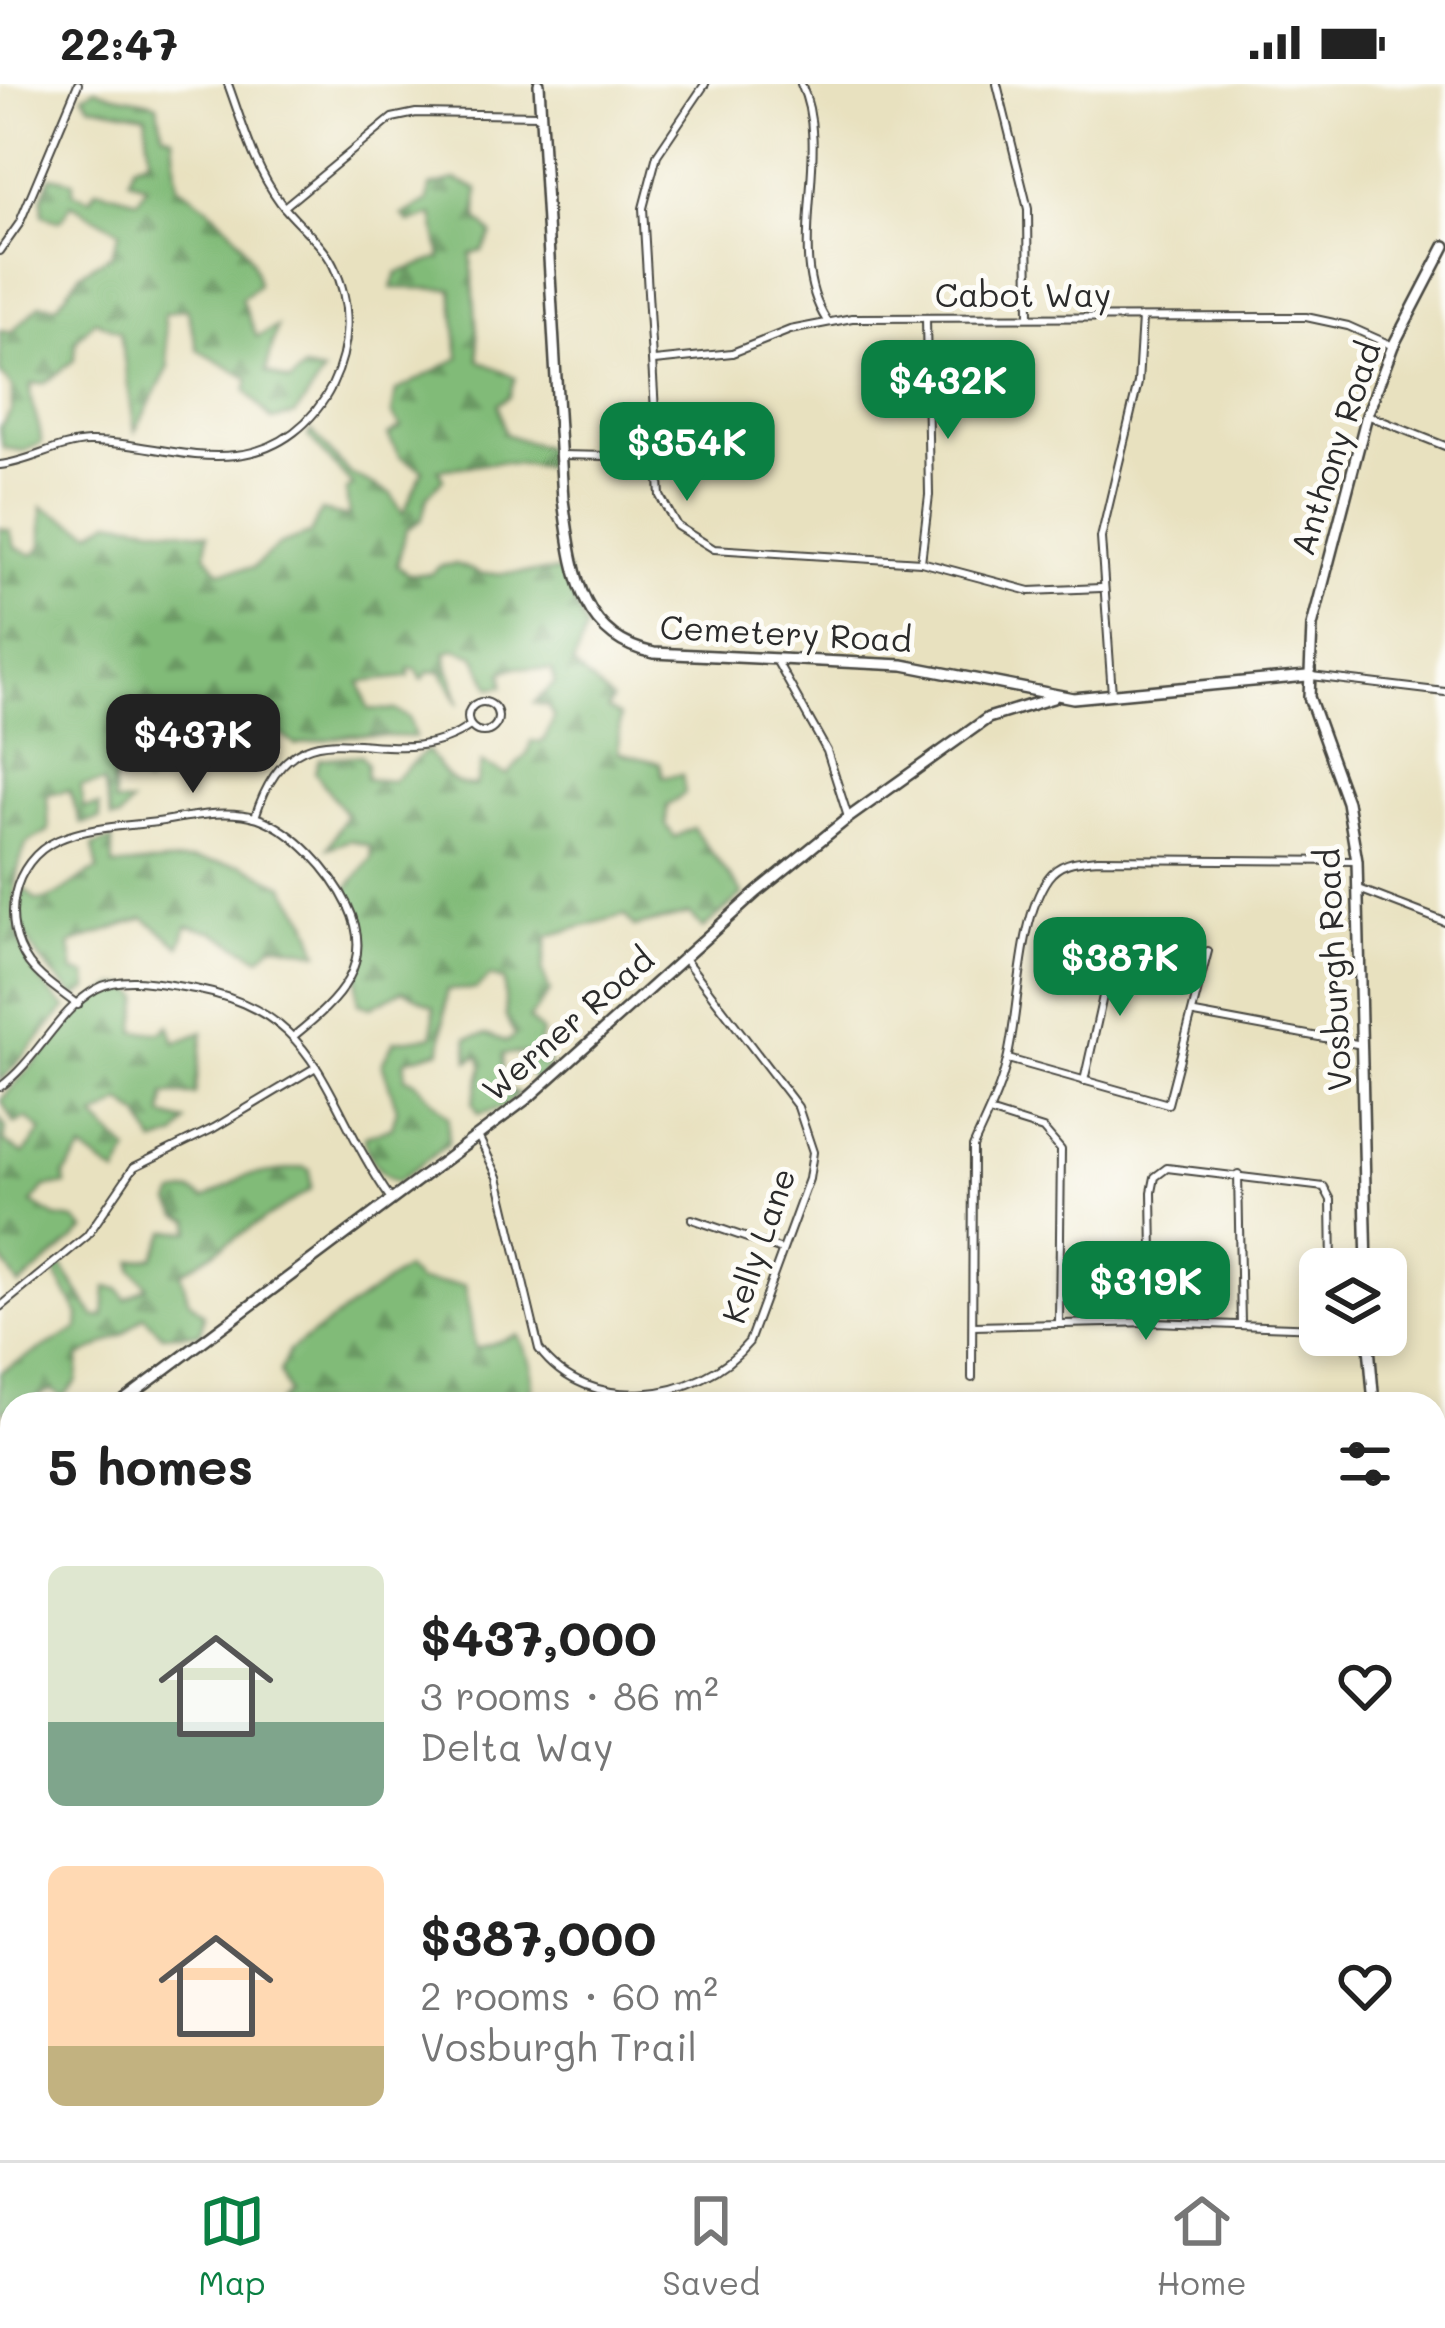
<!DOCTYPE html>
<meta charset="utf-8">
<style>
:root{--surface:#fff;--page:#f6f6f6;--text:#222;--muted:#767676;--line:#e0e0e0;--accent:#0b8043}
body{margin:0;font-family:Mali,sans-serif;background:var(--page);color:var(--text);height:100vh;display:flex;flex-direction:column;font-size:45px;white-space:nowrap}
*{box-sizing:border-box;margin:0}
p{font-size:39px;color:var(--muted)}
.icon{flex:none;width:66px;height:66px;fill:none;stroke:currentColor;stroke-width:2;stroke-linecap:round;stroke-linejoin:round}
.map{position:relative;flex:1;overflow:hidden}
.drawer{position:absolute;left:0px;top:1308px;width:1446px;height:768px;display:flex;flex-direction:column;background:var(--surface);border-radius:36px 36px 0 0;box-shadow:0 6px 18px #0003}
.drawer>*{flex:none}
.controls{position:absolute;left:1299px;top:1164px;display:grid;gap:24px}
.controls a{display:grid;place-items:center;width:108px;height:108px;border-radius:18px;background:var(--surface);box-shadow:0 6px 18px #0003;font-size:60px}
.price{position:absolute;translate:-50% -102px;padding:0 27px;border-radius:24px;background:var(--accent);color:#fff;font-size:39px;line-height:78px;filter:drop-shadow(0 3px 6px #0008)}
.price::after{content:'';position:absolute;left:50%;top:72px;width:36px;height:27px;margin-left:-18px;background:inherit;clip-path:polygon(0 0,100% 0,50% 100%)}
.price.selected{background:#222;color:#fff}
ul{padding:0;list-style:none}
li{display:flex;align-items:center;gap:36px;height:300px;padding:0 48px}
li span{display:grid;place-items:center;flex:none;width:336px;height:240px;border-radius:18px;color:#555}
li>.icon{margin-inline-start:auto}
span .icon{width:144px;height:144px;fill:#fffc;stroke-width:1}
li b{font-size:51px}
h2{display:flex;justify-content:space-between;align-items:center;height:144px;padding:0 48px;font-size:51px}
.status{display:flex;justify-content:space-between;align-items:center;height:84px;padding:0 60px;background:var(--surface);direction:ltr}
.status svg{height:33px;fill:currentColor}
.menu{display:flex;justify-content:space-around;align-items:center;height:168px;border-top:3px solid var(--line);background:var(--surface);font-size:33px;color:var(--muted)}
.menu a{display:grid;justify-items:center;gap:6px}
.menu .selected{color:var(--accent)}
.map>svg:first-child{display:block}
</style>
<div class="status"><b>22:47</b><svg viewBox="0 0 49 12"><path d="M0 12V9h3v3zM5 12V6h3v6zM10 12V3h3v9zM15 12V0h3v12zM26 1h20v11H26zM47 4h2v5h-2z"/></svg></div>
<div class="map">
<svg width="1445" height="2076" viewBox="0 0 1445 2076">
<defs>
<pattern id="forest-firs" width="22" height="20" patternUnits="userSpaceOnUse" patternTransform="scale(3)"><rect width="22" height="20" fill="#81bb78"/><path d="M5 1l3.5 6h-7zM16 11l3.5 6h-7z" fill="#6a9863"/></pattern>
</defs>
<rect width="100%" height="100%" fill="#fdfcf7"/>
<filter id="ink" filterUnits="userSpaceOnUse"><feTurbulence type="fractalNoise" baseFrequency=".00833" numOctaves="2"/><feDisplacementMap in="SourceGraphic" scale="24" xChannelSelector="R" yChannelSelector="G"/><feConvolveMatrix kernelMatrix="1 2 1 2 8 2 1 2 1" color-interpolation-filters="sRGB"/></filter>
<filter id="wash" filterUnits="userSpaceOnUse"><feTurbulence type="fractalNoise" baseFrequency=".004" numOctaves="4" result="noise"/><feDisplacementMap in="SourceGraphic" scale="48" xChannelSelector="R" yChannelSelector="G"/><feGaussianBlur stdDeviation="2.7" result="paint"/><feColorMatrix in="noise" values="0 0 0 0 0 0 0 0 0 0 0 0 0 0 0 0 0 1.4 0 .05"/><feComposite in="paint" operator="in"/></filter>
<g filter="url(#wash)">
<rect width="100%" height="100%" fill="#e8e1bf"/>
<!-- forest -->
<g fill="url(#forest-firs)" stroke="#567352" stroke-width="3">
<path d="M 96,4 C 116,15 135,12 157,20 L 163,49 L 173,53 L 177,102 C 213,123 253,158 258,201 L 241,215 L 257,253 L 277,243 L 266,288 L 290,298 L 304,285 L 324,289 L 295,331 L 272,336 L 246,307 L 249,295 L 198,266 L 187,224 L 164,230 L 169,283 L 135,347 L 120,248 L 95,236 L 76,257 L 74,276 L 45,299 L 31,300 C 27,322 42,337 41,359 L 24,367 L 3,364 L 0,343 L 12,326 L 12,303 L 0,289 L 0,246 L 10,249 L 41,220 L 57,222 L 81,189 L 111,171 L 120,147 L 71,120 L 60,137 L 43,131 L 42,114 L 51,92 L 73,97 L 73,109 L 90,115 L 97,105 L 138,116 L 147,102 L 129,95 L 134,80 L 149,74 L 146,31 L 90,21 L 83,11 Z"/>
<path d="M 455,96 L 478,105 L 477,135 L 492,150 L 483,167 L 471,170 L 479,276 L 515,294 L 509,313 L 498,320 L 505,350 L 550,365 L 551,383 L 497,378 L 438,386 L 443,395 L 427,413 L 422,435 L 406,446 L 397,482 L 408,490 L 431,490 L 440,482 L 456,480 L 482,490 L 568,487 L 567,500 L 586,546 L 573,581 L 612,616 L 607,625 L 620,633 L 618,668 L 660,679 L 663,693 L 682,691 L 685,709 L 667,722 L 666,741 L 675,753 L 693,744 L 743,810 L 703,845 L 690,830 L 634,843 L 625,831 L 548,852 L 542,887 L 550,908 L 529,935 L 542,949 L 538,964 L 550,980 L 536,997 L 527,987 L 527,969 L 503,970 L 502,1003 L 518,1009 L 503,1024 L 478,1030 L 473,1018 L 483,983 L 479,971 L 469,977 L 467,954 L 487,950 L 507,958 L 515,951 L 506,934 L 504,896 L 490,892 L 476,905 L 447,906 L 441,966 L 405,976 L 405,994 L 415,997 L 448,1033 L 448,1060 L 397,1098 C 381,1091 364,1071 365,1052 L 392,1043 L 397,1025 L 382,979 L 394,957 L 433,952 L 434,923 L 403,906 L 371,923 L 359,919 C 349,874 389,864 345,807 L 372,774 L 370,762 L 350,756 L 328,764 L 346,731 L 315,688 L 319,675 L 361,671 L 367,680 L 366,695 L 392,697 L 427,666 C 443,687 447,702 476,702 L 481,679 L 507,691 L 527,670 L 531,657 L 543,658 L 554,634 L 548,622 L 534,619 L 555,599 L 552,586 L 515,583 L 503,588 L 503,602 L 491,604 L 475,572 L 455,565 L 445,569 L 459,621 L 441,587 L 428,588 L 422,596 L 416,585 L 409,585 L 409,593 L 360,598 L 368,625 L 395,626 L 409,634 L 415,653 L 352,651 L 295,661 L 264,637 L 240,651 L 247,675 L 231,659 L 172,667 L 174,680 L 153,689 L 145,700 L 137,690 L 114,694 L 114,719 L 131,720 L 119,735 L 111,735 L 104,699 L 81,702 L 83,724 L 99,722 L 100,735 L 81,740 L 69,706 L 47,711 L 49,746 C 41,753 32,754 26,761 C 0,823 17,881 66,924 L 0,998 L 0,444 L 10,447 L 15,463 L 33,471 L 42,462 L 42,423 L 92,448 L 111,436 L 208,450 L 206,470 L 219,487 L 253,484 L 280,460 L 310,450 L 321,427 L 349,433 L 346,407 L 353,402 L 308,352 L 311,346 L 349,389 L 391,410 L 403,430 L 423,386 L 399,372 L 388,351 L 401,343 L 392,330 L 396,307 L 459,274 L 452,205 L 392,204 L 397,189 L 441,174 L 433,131 L 409,139 L 402,131 L 428,117 L 430,102 Z"/>
<path d="M 112,756 L 113,782 L 194,776 L 243,781 L 284,802 L 308,838 L 319,868 L 274,860 L 260,874 L 212,847 L 187,842 L 180,862 L 144,834 L 70,860 L 74,888 L 87,891 L 88,905 L 76,913 C 49,887 5,845 24,805 L 37,817 C 57,817 77,793 98,786 L 93,762 Z"/>
<path d="M 117,902 L 128,902 L 140,913 L 135,948 L 162,948 L 169,941 L 175,959 L 203,948 L 195,1011 L 165,1011 L 163,1032 L 186,1038 L 177,1052 L 155,1060 L 140,1032 L 122,1018 L 95,1034 L 129,1068 L 117,1091 L 82,1066 L 64,1091 L 66,1101 L 45,1103 L 32,1119 L 55,1133 L 75,1136 L 85,1146 L 19,1202 L 0,1172 L 0,1034 L 6,1044 L 4,1058 L 24,1070 L 42,1047 L 27,1034 L 15,1040 L 1,1016 L 89,918 Z"/>
<path d="M 304,1083 L 310,1086 L 311,1105 L 181,1189 L 188,1215 L 204,1230 L 201,1249 L 162,1251 L 144,1232 L 122,1251 L 79,1273 L 77,1297 L 63,1313 L 51,1306 L 0,1329 L 0,1288 L 78,1245 L 79,1231 L 54,1187 L 61,1181 L 95,1233 L 104,1233 L 106,1203 L 119,1205 L 126,1215 L 147,1202 L 132,1185 L 132,1177 L 154,1173 L 167,1147 L 191,1147 L 191,1136 L 178,1131 L 171,1119 L 175,1110 L 192,1107 L 204,1115 L 246,1092 Z"/>
<path d="M 405,1185 L 418,1198 L 465,1201 L 475,1265 L 518,1251 L 531,1279 L 532,1307 L 509,1320 L 277,1320 L 288,1309 L 280,1288 L 289,1267 Z"/>
<path d="M 0,1860 L 12,1866 L 10,1991 L 0,1983 Z"/>
<path d="M 464,2064 L 694,2064 L 685,2076 L 491,2076 Z"/>
</g>
</g>
<g filter="url(#ink)">
<g fill="none" stroke-linecap="round" stroke-linejoin="round">
<!-- minor casing -->
<g stroke="#474641" stroke-width="10">
<g id="minor">
<path d="M 705,0 L 657,71 L 643,124 L 660,412 L 677,442 L 714,465 L 921,478 L 1030,507 L 1101,504"/>
<path d="M 801,0 C 834,71 782,169 827,237"/>
<path d="M 997,0 L 1028,125 L 1029,232"/>
<path d="M 284,123 L 392,34 L 416,29 L 539,31"/>
<path d="M 0,167 L 19,140 L 78,0"/>
<path d="M 654,277 L 732,269 L 790,246 L 852,234 L 1306,233 L 1348,242 L 1393,262"/>
<path d="M 1367,331 L 1445,362"/>
<path d="M 561,371 L 656,373"/>
<path d="M 0,381 C 30,378 58,359 89,358 C 138,357 187,377 236,371 C 324,362 372,257 333,181 C 321,157 296,140 280,118 C 254,83 243,41 228,0"/>
<path d="M 921,478 L 929,411 L 926,234"/>
<path d="M 775,574 L 827,667 L 848,733"/>
<path d="M 1311,592 L 1445,608"/>
<path d="M 1112,610 L 1101,454 L 1138,299 L 1142,234"/>
<circle cx="483" cy="633" r="15"/>
<path d="M 255,733 C 298,599 386,701 470,642"/>
<path d="M 1359,805 L 1445,838"/>
<path d="M 78,921 C 61,908 42,896 29,879 C 0,839 11,777 58,756 C 88,743 126,742 157,738 C 189,733 226,724 258,734 C 295,747 331,787 348,822 C 376,881 338,916 295,951"/>
<path d="M 1195,930 L 1362,961"/>
<path d="M 1008,975 L 1168,1020 L 1208,867"/>
<path d="M 1084,997 L 1114,863"/>
<path d="M 0,1003 C 37,977 57,927 96,905 C 120,892 152,898 177,902 C 325,923 317,1009 391,1115"/>
<path d="M 992,1029 L 1043,1045 L 1061,1066 L 1059,1238"/>
<path d="M 478,1052 L 498,1093 L 539,1265 C 588,1332 699,1319 749,1258 L 809,1095 L 813,1068 L 798,1023 L 683,873"/>
<path d="M 1238,1090 L 1241,1240"/>
<path d="M 692,1135 L 782,1166"/>
<path d="M 0,1223 L 87,1152 L 134,1083 L 214,1044 L 316,983"/>
<path d="M 1154,1238 L 1152,1108 L 1155,1093 L 1167,1084 L 1324,1103 L 1331,1116 L 1332,1185"/>
<path d="M 973,1242 L 1154,1238 L 1320,1244"/>
<path d="M 972,1294 L 973,1063 C 986,1033 1000,1008 1007,976 C 1020,924 1018,837 1048,794 C 1060,777 1079,777 1098,775 L 1357,777"/>
<path d="M 11,1813 L 12,1777"/>
<path d="M 0,1999 L 12,2007"/>
<path d="M 221,2064 L 290,2076"/>
</g>
</g>
<!-- tertiary casing -->
<g stroke="#474641" stroke-width="14">
<g id="tertiary">
<path d="M 539,0 L 563,416 C 573,483 577,553 654,569 L 903,581 L 1073,614 L 1307,592"/>
<path d="M 1367,1185 L 1357,777 L 1347,718 L 1309,613 L 1312,542 L 1367,331 L 1393,262 L 1445,162"/>
<path d="M 1368,1251 L 1374,1320"/>
<path d="M 119,1320 L 528,1014 L 757,808 L 848,734 L 988,634 L 1053,614"/>
<path d="M 0,1407 L 12,1399"/>
<path d="M 1434,1436 L 1445,1450"/>
</g>
</g>
<!-- minor -->
<use href="#minor" stroke="#fff" stroke-width="6"/>
<!-- tertiary -->
<use href="#tertiary" stroke="#fff" stroke-width="9"/>
</g>
</g>
<g text-anchor="middle" dominant-baseline="central" stroke-width="10" stroke-linejoin="round" paint-order="stroke">
<!-- street labels -->
<g font-size="33" fill="#2b2b2b" stroke="#fdfcf7">
<text x="1023" y="209">Cabot Way</text>
<text transform="translate(1334 364) rotate(-72)">Anthony Road</text>
<text transform="translate(786 548) rotate(3)">Cemetery Road</text>
<text transform="translate(1332 886) rotate(-93)">Vosburgh Road</text>
<text transform="translate(567 939) rotate(-41)">Werner Road</text>
<text transform="translate(757 1161) rotate(-71)">Kelly Lane</text>
</g>
</g>
</svg>
<div class="controls">
<a><svg class="icon" aria-label="layers" viewBox="0 0 24 24"><path d="M12 4l9 5-9 5-9-5zM3 14l9 5 9-5"/></svg></a>
</div>
<b class="price" style="left:948px;top:358px">$432K</b>
<b class="price" style="left:687px;top:420px">$354K</b>
<b class="price selected" style="left:193px;top:712px">$437K</b>
<b class="price" style="left:1120px;top:935px">$387K</b>
<b class="price" style="left:1146px;top:1259px">$319K</b>
<section class="drawer">
<h2>5 homes<svg class="icon" aria-label="filters" viewBox="0 0 24 24"><path d="M4 7h16M4 17h16"/><circle cx="9" cy="7" r="2"/><circle cx="15" cy="17" r="2"/></svg></h2>
<ul>
<li><span style="background:linear-gradient(#dfe7d0 65%,#7fa58c 0)"><svg class="icon" aria-label="home" viewBox="0 0 24 24"><path d="M3 11l9-7 9 7M6 9v11h12V9"/></svg></span><div><b>$437,000</b><p>3 rooms · 86 m²</p><p>Delta Way</p></div><svg class="icon" aria-label="heart" viewBox="0 0 24 24"><path d="M12 20l-8-8c-3-5 5-10 8-4 3-6 11-1 8 4z"/></svg></li>
<li><span style="background:linear-gradient(#ffd9b3 75%,#c2b280 0)"><svg class="icon" aria-label="home" viewBox="0 0 24 24"><path d="M3 11l9-7 9 7M6 9v11h12V9"/></svg></span><div><b>$387,000</b><p>2 rooms · 60 m²</p><p>Vosburgh Trail</p></div><svg class="icon" aria-label="heart" viewBox="0 0 24 24"><path d="M12 20l-8-8c-3-5 5-10 8-4 3-6 11-1 8 4z"/></svg></li>
</ul>
</section>
</div>
<nav class="menu">
<a class="selected"><svg class="icon" aria-label="map" viewBox="0 0 24 24"><path d="M3 6l6-2 6 2 6-2v14l-6 2-6-2-6 2zM9 4v14M15 6v14"/></svg>Map</a>
<a><svg class="icon" aria-label="saved" viewBox="0 0 24 24"><path d="M7 4h10v16l-5-4-5 4z"/></svg>Saved</a>
<a><svg class="icon" aria-label="home" viewBox="0 0 24 24"><path d="M3 11l9-7 9 7M6 9v11h12V9"/></svg>Home</a>
</nav>
